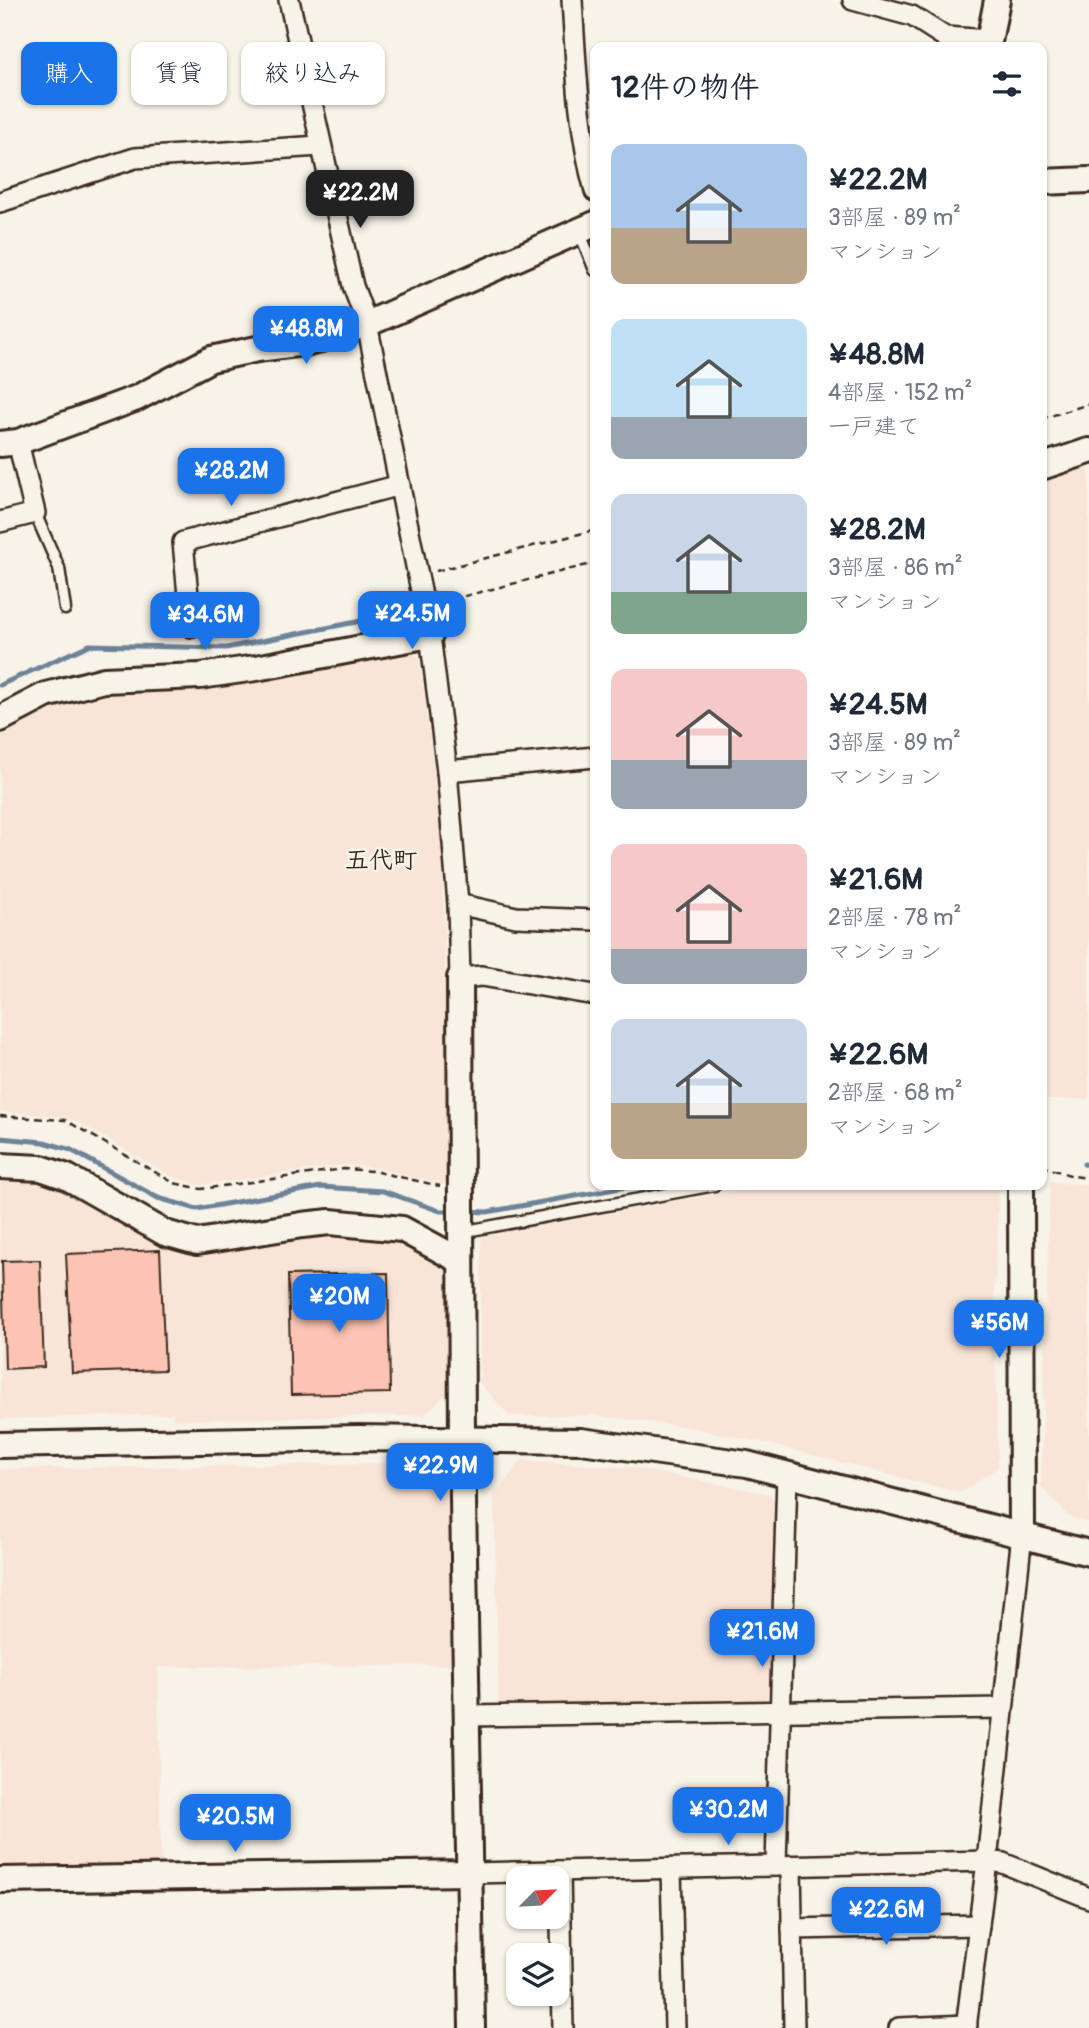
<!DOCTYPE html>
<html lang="ja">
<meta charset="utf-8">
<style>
:root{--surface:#fff;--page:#f6f6f7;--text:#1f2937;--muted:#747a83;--accent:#1a73e8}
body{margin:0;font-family:Pangolin,"Klee One",sans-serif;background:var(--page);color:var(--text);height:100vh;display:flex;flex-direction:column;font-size:26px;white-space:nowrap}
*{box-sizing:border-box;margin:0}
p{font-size:23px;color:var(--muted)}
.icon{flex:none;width:38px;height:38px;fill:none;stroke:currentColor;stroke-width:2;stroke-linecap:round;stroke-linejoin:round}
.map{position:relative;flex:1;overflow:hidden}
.side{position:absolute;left:590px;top:42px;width:457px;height:1148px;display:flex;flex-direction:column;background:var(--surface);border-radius:14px;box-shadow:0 2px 5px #0004}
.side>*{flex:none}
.guide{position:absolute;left:21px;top:42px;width:464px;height:63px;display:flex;gap:14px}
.needle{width:46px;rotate:66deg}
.tools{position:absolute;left:506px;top:1866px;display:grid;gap:14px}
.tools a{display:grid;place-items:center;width:63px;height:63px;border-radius:14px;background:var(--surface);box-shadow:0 2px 5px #0004;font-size:35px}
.price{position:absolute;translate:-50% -60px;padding:0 16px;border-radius:14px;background:var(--accent);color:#fff;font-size:23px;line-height:46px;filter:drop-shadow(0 2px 4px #0008)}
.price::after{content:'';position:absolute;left:50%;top:42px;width:21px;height:16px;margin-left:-10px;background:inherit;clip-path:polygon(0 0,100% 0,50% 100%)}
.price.current{background:#222;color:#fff}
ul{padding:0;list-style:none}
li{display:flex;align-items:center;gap:21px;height:175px;padding:0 21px}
li span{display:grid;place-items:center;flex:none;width:196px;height:140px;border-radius:14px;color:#555}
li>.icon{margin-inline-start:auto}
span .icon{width:84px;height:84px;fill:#fffc;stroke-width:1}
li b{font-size:30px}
h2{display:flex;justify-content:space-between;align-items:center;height:84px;padding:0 21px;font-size:30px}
.tag{padding:0 24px;border-radius:14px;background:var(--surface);box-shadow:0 2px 5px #0004;font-size:24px;line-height:63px}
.tag.current{background:var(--accent);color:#fff}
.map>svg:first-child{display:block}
</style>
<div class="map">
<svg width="1089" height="2028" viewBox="0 0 1089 2028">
<rect width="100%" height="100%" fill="#f7f3e8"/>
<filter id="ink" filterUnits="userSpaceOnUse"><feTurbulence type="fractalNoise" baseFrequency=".0143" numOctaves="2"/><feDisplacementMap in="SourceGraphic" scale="14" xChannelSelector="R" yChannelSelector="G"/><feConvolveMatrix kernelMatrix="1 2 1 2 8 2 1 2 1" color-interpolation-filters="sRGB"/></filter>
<g filter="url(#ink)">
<!-- built -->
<g fill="#f9e5d8">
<path d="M 1089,461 L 1089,1099 L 1047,1100 L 1041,986 L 1041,477 Z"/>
<path d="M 408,651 L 419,657 L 442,828 L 450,1180 L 443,1184 L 374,1168 L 346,1165 L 199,1185 L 173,1177 L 74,1120 L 60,1116 L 0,1112 L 0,734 L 18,727 L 43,711 L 78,700 L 129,689 L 199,688 L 239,683 Z"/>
<path d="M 29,1179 L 65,1191 L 180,1251 L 209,1253 L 321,1234 L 399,1241 L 441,1264 L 451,1277 L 452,1389 L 424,1415 L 173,1420 L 172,1414 L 0,1419 L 0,1180 Z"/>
<path d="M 1050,1182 L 1089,1185 L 1089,1523 L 1069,1517 L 1041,1487 Z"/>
<path d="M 782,1185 L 999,1185 L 994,1303 L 998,1467 L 961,1493 L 757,1441 L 688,1427 L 592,1415 L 510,1416 L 480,1384 L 481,1237 L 686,1199 Z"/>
<path d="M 522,1460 L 634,1468 L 770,1494 L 776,1503 L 770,1694 L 761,1703 L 499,1708 L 494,1495 Z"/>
<path d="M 403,1463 L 450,1494 L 452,1665 L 158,1667 L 161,1868 L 0,1870 L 0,1469 Z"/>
</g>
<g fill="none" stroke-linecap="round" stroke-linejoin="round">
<!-- stream -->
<g stroke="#6d8398" stroke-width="5">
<path d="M 0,685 L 89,645 L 226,648 L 406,612"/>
<path d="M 0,1138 L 44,1142 L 71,1150 L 158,1198 L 197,1209 L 321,1187 L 383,1191 L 440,1211 L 454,1211"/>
<path d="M 1084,1164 L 1089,1165"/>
<path d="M 467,1211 L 487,1212 L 637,1185"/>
</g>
</g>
<!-- building -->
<g fill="#fdc4b3" stroke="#3b2a1e" stroke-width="2">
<path d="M 160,1250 L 165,1370 L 72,1373 L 66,1254 Z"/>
<path d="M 40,1260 L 44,1367 L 5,1369 L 2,1261 Z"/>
<path d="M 388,1273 L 390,1393 L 291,1395 L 288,1275 Z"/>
</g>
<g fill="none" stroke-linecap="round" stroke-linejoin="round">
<!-- service casing -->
<g stroke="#3b2a1e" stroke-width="15">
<g id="service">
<path d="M 579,231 L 595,270"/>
<path d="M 35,513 L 59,568 L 65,609"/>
<path d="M 461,1232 L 715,1185"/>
</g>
</g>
<!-- minor casing -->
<g stroke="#3b2a1e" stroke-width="24">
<g id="minor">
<path d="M 289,0 L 353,286 L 367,324 L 430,635 L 447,771 L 458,904 L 460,978 L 482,976 L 595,995"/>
<path d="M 572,0 C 576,64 578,129 595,191"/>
<path d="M 853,0 L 912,16 L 945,37 L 990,40"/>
<path d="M 0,202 L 135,158 L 320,146"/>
<path d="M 0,522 L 35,513 L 18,442"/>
<path d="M 191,627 L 183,542 L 400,485"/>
<path d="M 447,771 L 595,757"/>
<path d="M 458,904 L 516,917 L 595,920"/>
<path d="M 467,1716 L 1002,1708"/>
<path d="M 776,1866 L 787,1474"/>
<path d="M 791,1866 L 794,2028"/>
<path d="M 671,1869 L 675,2028"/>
<path d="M 560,1871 L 563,2028"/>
<path d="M 470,1873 L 987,1861 L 1003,1863 L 1089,1898"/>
<path d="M 792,1929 L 979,1925"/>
<path d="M 899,2028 L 967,2025"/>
<path d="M 966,2028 L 987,1861 L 1022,1534"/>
</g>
</g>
<!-- tertiary casing -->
<g stroke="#3b2a1e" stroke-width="30">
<g id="tertiary">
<path d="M 988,47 L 997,0"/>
<path d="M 1041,182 L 1089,180"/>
<path d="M 0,444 L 18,442 L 137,398 L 211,359 L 257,349 L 312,342 L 367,324 L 595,224"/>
<path d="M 1041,467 L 1089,451"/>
<path d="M 0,719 L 46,695 L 104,680 L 200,676 L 256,668 L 430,635"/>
<path d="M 460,978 L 462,1440 L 472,2028"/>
<path d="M 0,1166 L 41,1168 L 67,1177 L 165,1233 L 197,1242 L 302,1225 L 330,1222 L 402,1229 L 461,1261"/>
<path d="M 1021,1185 L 1022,1534"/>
<path d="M 0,1445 L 358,1438 L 581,1441 L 747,1464 L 1089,1553"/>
<path d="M 0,1880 L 470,1873"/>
</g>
</g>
<!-- path -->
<g stroke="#3b2a1e" stroke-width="2.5" stroke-dasharray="7 5" stroke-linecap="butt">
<path d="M 1041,419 L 1089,404"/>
<path d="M 436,571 L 595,530"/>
<path d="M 441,602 L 595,563"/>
<path d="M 0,1116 L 65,1120 L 174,1183 L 201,1189 L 344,1169 L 373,1171 L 440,1186"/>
<path d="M 1041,1166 L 1073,1176 L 1089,1178"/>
</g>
<!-- service -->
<use href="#service" stroke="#f7f3e8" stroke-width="10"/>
<!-- minor -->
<use href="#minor" stroke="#f7f3e8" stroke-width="19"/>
<!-- tertiary -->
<use href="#tertiary" stroke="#f7f3e8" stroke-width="24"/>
</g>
</g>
<g text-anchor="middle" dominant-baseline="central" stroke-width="5" stroke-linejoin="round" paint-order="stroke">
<!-- quarter labels -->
<g font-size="24" font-weight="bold" fill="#3b2a1e" stroke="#f7f3e8">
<text x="381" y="860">五代町</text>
</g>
</g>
</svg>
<div class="tools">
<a><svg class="needle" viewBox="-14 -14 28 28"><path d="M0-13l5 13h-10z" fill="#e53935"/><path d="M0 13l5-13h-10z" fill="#747a83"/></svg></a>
<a><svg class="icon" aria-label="layers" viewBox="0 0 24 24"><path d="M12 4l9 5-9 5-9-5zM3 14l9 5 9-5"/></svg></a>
</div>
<b class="price current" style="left:360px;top:230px">¥22.2M</b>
<b class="price" style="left:306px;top:366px">¥48.8M</b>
<b class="price" style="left:231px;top:508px">¥28.2M</b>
<b class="price" style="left:412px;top:651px">¥24.5M</b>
<b class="price" style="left:205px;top:652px">¥34.6M</b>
<b class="price" style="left:339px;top:1334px">¥20M</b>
<b class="price" style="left:999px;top:1360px">¥56M</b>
<b class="price" style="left:440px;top:1503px">¥22.9M</b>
<b class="price" style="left:762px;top:1669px">¥21.6M</b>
<b class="price" style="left:728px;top:1847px">¥30.2M</b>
<b class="price" style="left:235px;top:1854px">¥20.5M</b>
<b class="price" style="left:886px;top:1947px">¥22.6M</b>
<div class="guide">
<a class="tag current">購入</a>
<a class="tag">賃貸</a>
<a class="tag">絞り込み</a>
</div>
<section class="side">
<h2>12件の物件<svg class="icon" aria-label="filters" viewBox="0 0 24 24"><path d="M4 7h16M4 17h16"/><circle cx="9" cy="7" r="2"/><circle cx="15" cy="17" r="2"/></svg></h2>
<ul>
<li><span style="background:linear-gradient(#a9c7e8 60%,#b9a48a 0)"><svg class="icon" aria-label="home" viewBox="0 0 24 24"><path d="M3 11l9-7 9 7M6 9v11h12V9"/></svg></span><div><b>¥22.2M</b><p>3部屋 · 89 m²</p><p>マンション</p></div></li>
<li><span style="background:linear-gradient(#bfe0f5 70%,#9aa5b1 0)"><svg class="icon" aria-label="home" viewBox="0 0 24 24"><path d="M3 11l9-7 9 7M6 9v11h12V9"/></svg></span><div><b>¥48.8M</b><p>4部屋 · 152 m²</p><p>一戸建て</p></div></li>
<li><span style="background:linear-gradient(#c9d6e8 70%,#7fa58c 0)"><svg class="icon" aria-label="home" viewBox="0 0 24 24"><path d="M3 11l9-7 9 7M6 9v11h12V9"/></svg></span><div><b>¥28.2M</b><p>3部屋 · 86 m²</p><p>マンション</p></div></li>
<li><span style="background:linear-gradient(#f6c9c9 65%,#9aa5b1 0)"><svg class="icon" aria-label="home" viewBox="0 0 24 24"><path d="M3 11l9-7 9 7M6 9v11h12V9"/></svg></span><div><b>¥24.5M</b><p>3部屋 · 89 m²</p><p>マンション</p></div></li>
<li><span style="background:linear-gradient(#f6c9c9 75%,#9aa5b1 0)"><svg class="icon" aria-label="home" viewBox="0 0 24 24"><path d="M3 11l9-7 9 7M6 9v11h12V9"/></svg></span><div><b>¥21.6M</b><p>2部屋 · 78 m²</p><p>マンション</p></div></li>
<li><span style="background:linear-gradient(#c9d6e8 60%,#b9a48a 0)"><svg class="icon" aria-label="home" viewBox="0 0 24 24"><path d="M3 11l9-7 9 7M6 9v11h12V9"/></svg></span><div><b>¥22.6M</b><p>2部屋 · 68 m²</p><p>マンション</p></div></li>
</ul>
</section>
</div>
